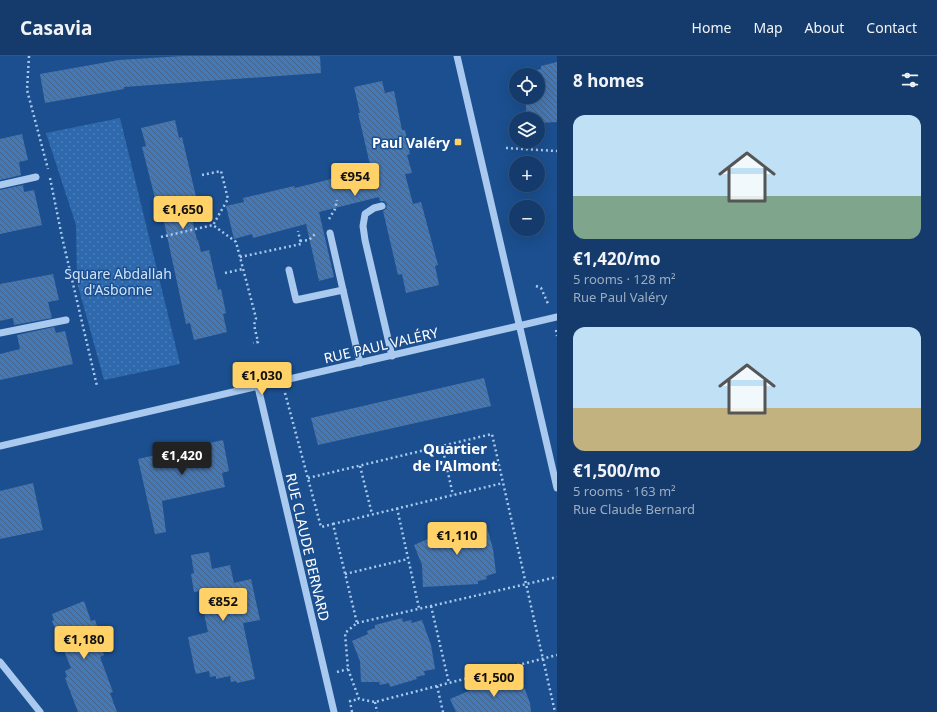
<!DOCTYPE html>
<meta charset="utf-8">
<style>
:root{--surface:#143b6b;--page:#1d4271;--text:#f1f3f6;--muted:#9dadc1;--line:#33557e;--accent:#ffd166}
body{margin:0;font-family:"Noto Sans",sans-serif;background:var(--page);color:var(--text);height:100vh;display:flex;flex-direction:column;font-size:15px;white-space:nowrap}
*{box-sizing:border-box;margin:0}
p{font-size:13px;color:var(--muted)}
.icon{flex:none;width:22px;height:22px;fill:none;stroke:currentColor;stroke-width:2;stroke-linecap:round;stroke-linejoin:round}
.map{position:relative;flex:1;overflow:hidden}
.drawer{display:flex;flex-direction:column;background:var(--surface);width:380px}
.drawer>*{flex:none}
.controls{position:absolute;left:509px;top:12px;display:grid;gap:8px}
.controls a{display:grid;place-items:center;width:36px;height:36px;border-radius:50%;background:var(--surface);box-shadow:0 4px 16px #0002,0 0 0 1px var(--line);font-size:20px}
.price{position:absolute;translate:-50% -34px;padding:0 9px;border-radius:4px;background:var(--accent);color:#111;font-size:13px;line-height:26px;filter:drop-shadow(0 1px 2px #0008)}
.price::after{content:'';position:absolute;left:50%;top:24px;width:12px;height:9px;margin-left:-6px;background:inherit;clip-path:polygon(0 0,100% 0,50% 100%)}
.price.active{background:#222;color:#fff}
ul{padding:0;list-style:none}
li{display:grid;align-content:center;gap:8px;height:212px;padding:0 16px}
li span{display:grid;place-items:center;height:124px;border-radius:12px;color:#555}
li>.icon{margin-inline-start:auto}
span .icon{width:72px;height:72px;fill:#fffc;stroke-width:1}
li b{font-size:17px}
h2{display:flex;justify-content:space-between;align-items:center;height:48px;padding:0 16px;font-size:17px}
header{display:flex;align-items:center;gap:24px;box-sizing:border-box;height:56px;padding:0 20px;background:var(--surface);border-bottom:1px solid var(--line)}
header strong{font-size:19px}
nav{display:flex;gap:22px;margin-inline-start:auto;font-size:14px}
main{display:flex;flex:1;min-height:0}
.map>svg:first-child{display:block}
</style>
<header>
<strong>Casavia</strong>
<nav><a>Home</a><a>Map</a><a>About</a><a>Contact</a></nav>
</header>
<main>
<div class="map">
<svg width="557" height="656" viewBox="0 0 557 656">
<defs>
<pattern id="park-dots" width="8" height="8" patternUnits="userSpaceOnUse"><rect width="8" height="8" fill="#2e69ad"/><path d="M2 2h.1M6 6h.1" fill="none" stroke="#4d80b9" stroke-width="1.8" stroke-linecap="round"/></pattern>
<pattern id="building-back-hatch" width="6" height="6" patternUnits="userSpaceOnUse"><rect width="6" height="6" fill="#4478b7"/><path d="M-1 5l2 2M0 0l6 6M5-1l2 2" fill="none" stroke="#486282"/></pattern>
</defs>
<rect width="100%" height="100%" fill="#1b4f8f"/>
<!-- park -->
<path fill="url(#park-dots)" d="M 120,62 L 180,308 L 104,324 L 77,226 L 76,169 L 46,77 Z"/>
<!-- building -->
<g fill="url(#building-back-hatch)">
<path d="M 183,0 L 320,0 L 321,17 L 124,31 L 124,33 L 45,47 L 40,18 L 119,4 Z"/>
<path d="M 557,6 L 557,66 L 538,67 L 538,63 L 526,63 L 526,46 L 524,41 L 538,41 L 538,19 L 532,19 L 532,15 L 541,13 L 541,10 Z"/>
<path d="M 382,25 L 385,37 L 394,35 L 402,74 L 405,74 L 410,98 L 407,99 L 412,117 L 405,118 L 413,148 L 421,146 L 438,209 L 435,210 L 439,229 L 406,237 L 402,218 L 398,219 L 383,155 L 386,153 L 387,148 L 384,145 L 380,145 L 379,141 L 319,156 L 334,221 L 319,225 L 306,168 L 253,182 L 252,178 L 234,183 L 226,150 L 244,146 L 243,142 L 294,130 L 295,132 L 371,113 L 358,57 L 360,57 L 354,31 Z"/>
<path d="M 175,64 L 179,82 L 182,81 L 197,145 L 188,147 L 197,184 L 198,184 L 201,196 L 209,194 L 218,234 L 221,233 L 226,257 L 223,258 L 227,276 L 194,284 L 190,267 L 186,268 L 164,166 L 157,141 L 155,142 L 142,91 L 146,90 L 141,72 Z"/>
<path d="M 22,78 L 28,104 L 19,106 L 21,119 L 0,124 L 0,83 Z"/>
<path d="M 23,129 L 24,136 L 34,134 L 42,169 L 0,178 L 0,134 Z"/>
<path d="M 53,218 L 59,244 L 48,246 L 52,262 L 14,269 L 13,262 L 0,265 L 0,228 Z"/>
<path d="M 54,271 L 56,277 L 65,275 L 73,308 L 0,324 L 0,298 L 20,293 L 17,279 Z"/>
<path d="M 484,322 L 491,350 L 318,389 L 311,362 Z"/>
<path d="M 223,384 L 229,415 L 222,417 L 225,431 L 162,445 L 166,476 L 155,478 L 138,403 Z"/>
<path d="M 33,427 L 43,474 L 0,483 L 0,435 Z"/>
<path d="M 465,467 L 466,470 L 474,468 L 475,471 L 486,468 L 493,493 L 496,517 L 486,520 L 487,523 L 478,525 L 478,528 L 423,531 L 422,509 L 414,489 L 430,482 L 429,478 L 439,476 L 438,473 Z"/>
<path d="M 209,496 L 212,513 L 230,509 L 234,527 L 251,523 L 260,564 L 243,567 L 255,623 L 237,627 L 236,625 L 231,626 L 230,620 L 216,623 L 216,620 L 210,621 L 209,615 L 196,618 L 195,615 L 188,581 L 208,576 L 199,535 L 194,536 L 191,518 L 194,517 L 191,499 Z"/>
<path d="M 84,545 L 91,565 L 95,564 L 100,579 L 97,581 L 104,599 L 100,601 L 113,636 L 110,637 L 117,656 L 78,656 L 65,622 L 67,621 L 65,615 L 71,612 L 52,565 L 54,564 L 52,558 Z"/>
<path d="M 402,562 L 403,566 L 411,564 L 412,567 L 422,564 L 431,589 L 435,613 L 424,615 L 425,619 L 416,621 L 417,623 L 390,631 L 389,627 L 380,629 L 379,626 L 361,626 L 360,605 L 352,585 L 368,578 L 367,575 L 375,572 L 375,569 Z"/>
<path d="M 501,621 L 502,624 L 510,623 L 511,625 L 521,623 L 530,647 L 531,656 L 456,656 L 450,643 Z"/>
</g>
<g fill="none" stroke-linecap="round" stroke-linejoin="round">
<!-- path -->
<g stroke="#a9c9ee" stroke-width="2.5" stroke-dasharray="2 3" stroke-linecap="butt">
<path d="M 29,0 L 27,34 L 48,113"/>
<path d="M 506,92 L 557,95"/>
<path d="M 202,119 L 221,115 L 228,143 L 213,169"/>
<path d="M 50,122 L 62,181 L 97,330"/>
<path d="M 329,163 L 335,153 L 337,144"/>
<path d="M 161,181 L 213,169 L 236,186 L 256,262 L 254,269 L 258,286 L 253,287"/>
<path d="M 300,185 L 309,184 L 315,178"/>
<path d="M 240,201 L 301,188 L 298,175"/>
<path d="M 225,217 L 243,213"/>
<path d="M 536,230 L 541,232 L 549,250"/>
<path d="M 556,274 L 557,280"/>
<path d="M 285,337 L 321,471 L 333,468 L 357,567 L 345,577 L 348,613 L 359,643 L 375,646 L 557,599"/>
<path d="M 442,390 L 453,439"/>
<path d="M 360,410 L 372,458"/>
<path d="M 308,422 L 492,378 L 555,656"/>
<path d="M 397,452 L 419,552"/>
<path d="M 333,468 L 503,427"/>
<path d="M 345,518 L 408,503"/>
<path d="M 431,550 L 449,627"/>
<path d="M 357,567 L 557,521"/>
<path d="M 337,616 L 348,613"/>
<path d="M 437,630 L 443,656"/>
<path d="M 375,646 L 377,656"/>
<path d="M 352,656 L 350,645 L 359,643"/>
</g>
<!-- minor -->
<g stroke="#a9c9ee" stroke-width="7">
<path d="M 457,0 L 557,432"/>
<path d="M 0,129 L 36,121"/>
<path d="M 382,150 L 374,152 L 365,158 L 363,170 L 365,184 L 392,300"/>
<path d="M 330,177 L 343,234"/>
<path d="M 289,214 L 296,244 L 343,234 L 360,307"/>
<path d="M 0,277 L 66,264"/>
<path d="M 258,331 L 334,656"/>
<path d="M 0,390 L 557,261"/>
<path d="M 0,606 L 40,656"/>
</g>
</g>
<!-- markers -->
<rect fill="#ffd166" stroke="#1b4f8f" stroke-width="1.5" x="454" y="82" width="8" height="8" rx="2"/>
<g text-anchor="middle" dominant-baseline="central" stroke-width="3" stroke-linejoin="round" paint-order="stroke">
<!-- poi labels -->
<g font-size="14" font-weight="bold" fill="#fff" stroke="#1b4f8f" text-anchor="end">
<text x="450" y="86">Paul Valéry</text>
</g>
<!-- park labels -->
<g font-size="14" fill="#cfe3fa" stroke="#1b4f8f">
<text x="118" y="217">Square Abdallah<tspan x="118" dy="16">d'Asbonne</tspan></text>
</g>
<!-- street labels -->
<g font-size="14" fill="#fff" stroke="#1b4f8f">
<text transform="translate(381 289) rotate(-13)">RUE PAUL VALÉRY</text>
<text transform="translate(308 491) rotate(77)">RUE CLAUDE BERNARD</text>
</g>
<!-- neighbourhood labels -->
<g font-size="15" font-weight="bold" fill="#fff" stroke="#1b4f8f">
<text x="455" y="392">Quartier<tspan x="455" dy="17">de l'Almont</tspan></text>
</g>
</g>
</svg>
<div class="controls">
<a><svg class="icon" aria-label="locate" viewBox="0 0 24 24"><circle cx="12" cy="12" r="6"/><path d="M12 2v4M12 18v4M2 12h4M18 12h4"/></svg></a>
<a><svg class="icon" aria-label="layers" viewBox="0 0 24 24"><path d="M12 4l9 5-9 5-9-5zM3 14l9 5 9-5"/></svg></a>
<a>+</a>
<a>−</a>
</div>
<b class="price" style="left:355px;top:141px">€954</b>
<b class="price" style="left:183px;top:174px">€1,650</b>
<b class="price" style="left:262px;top:340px">€1,030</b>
<b class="price active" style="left:182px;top:420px">€1,420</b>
<b class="price" style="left:457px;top:500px">€1,110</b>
<b class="price" style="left:223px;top:566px">€852</b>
<b class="price" style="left:84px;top:604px">€1,180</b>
<b class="price" style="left:494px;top:642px">€1,500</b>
</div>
<section class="drawer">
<h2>8 homes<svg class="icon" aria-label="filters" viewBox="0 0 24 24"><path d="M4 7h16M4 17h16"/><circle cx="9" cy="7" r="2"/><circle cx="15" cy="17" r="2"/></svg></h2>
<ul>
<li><span style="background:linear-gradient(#bfe0f5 65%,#7fa58c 0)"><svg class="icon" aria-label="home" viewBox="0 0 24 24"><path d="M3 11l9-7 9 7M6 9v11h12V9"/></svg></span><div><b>€1,420/mo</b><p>5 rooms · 128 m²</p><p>Rue Paul Valéry</p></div></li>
<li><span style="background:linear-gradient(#bfe0f5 65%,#c2b280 0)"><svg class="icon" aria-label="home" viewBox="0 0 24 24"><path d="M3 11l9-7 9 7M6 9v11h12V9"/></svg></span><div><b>€1,500/mo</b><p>5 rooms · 163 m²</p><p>Rue Claude Bernard</p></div></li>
</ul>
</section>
</main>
